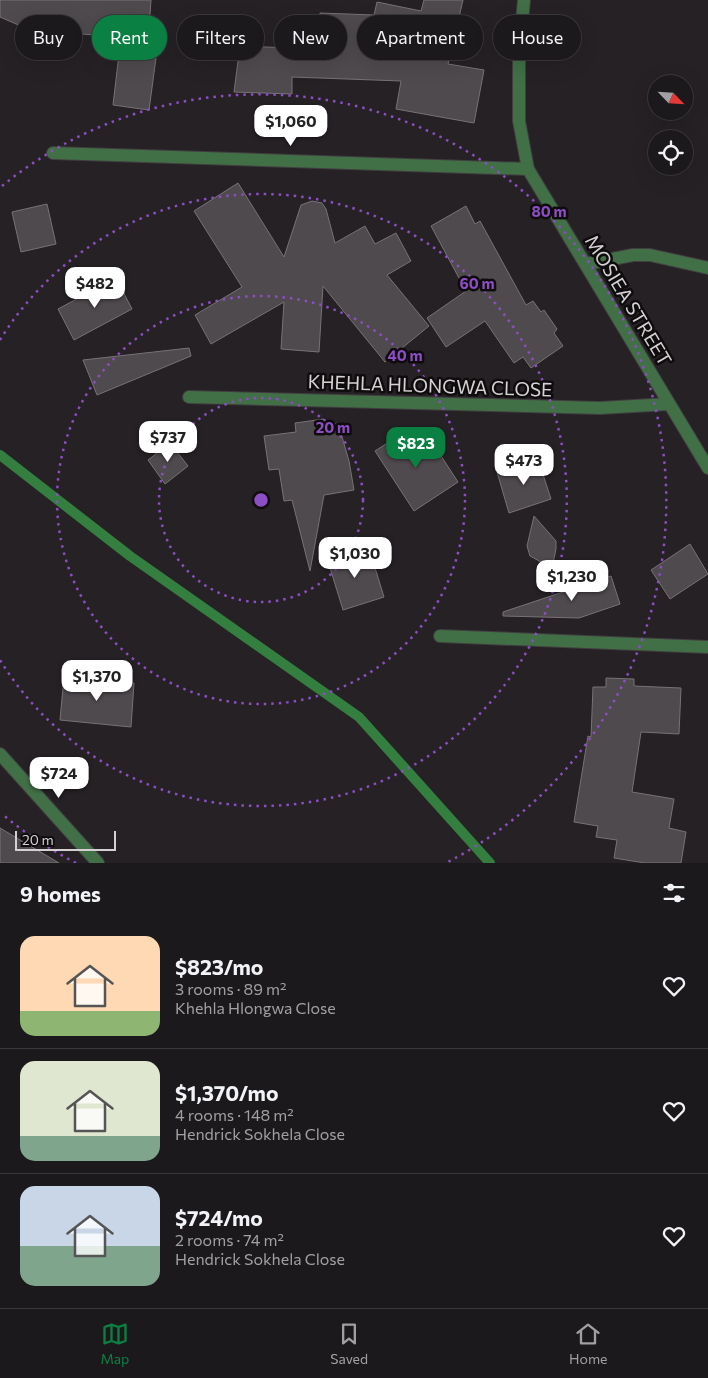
<!DOCTYPE html>
<meta charset="utf-8">
<style>
:root{--surface:#1c191c;--page:#292629;--text:#f1f3f6;--muted:#a0a0a3;--line:#3a383b;--accent:#0b8043}
body{margin:0;font-family:Commissioner,sans-serif;background:var(--page);color:var(--text);height:100vh;display:flex;flex-direction:column;font-size:19px;white-space:nowrap}
*{box-sizing:border-box;margin:0}
p{font-size:16px;color:var(--muted)}
.icon{flex:none;width:28px;height:28px;fill:none;stroke:currentColor;stroke-width:2;stroke-linecap:round;stroke-linejoin:round}
.map{position:relative;height:863px;overflow:hidden}
.details{display:flex;flex-direction:column;background:var(--surface);flex:1}
.details>*{flex:none}
.hud{position:absolute;left:15px;top:15px;width:679px;height:45px;display:flex;gap:10px}
.needle{width:32px;rotate:115deg}
.tools{position:absolute;left:648px;top:75px;display:grid;gap:10px}
.tools a{display:grid;place-items:center;width:45px;height:45px;border-radius:50%;background:var(--surface);box-shadow:0 5px 20px #0002,0 0 0 1px var(--line);font-size:25px}
.scale{position:absolute;left:15px;bottom:12px;width:101px;box-sizing:border-box;padding-left:5px;border:2px solid #d4d0d3;border-top:0;font-size:14px;line-height:18px;white-space:nowrap;color:#d4d0d3;-webkit-text-stroke:4px #0e0c0d;paint-order:stroke}
.price{position:absolute;translate:-50% -42px;padding:0 11px;border-radius:10px;background:#fff;color:#222;font-size:16px;line-height:32px;filter:drop-shadow(0 1px 2px #0008)}
.price::after{content:'';position:absolute;left:50%;top:30px;width:15px;height:11px;margin-left:-8px;background:inherit;clip-path:polygon(0 0,100% 0,50% 100%)}
.price.on{background:var(--accent);color:#fff}
ul{padding:0;list-style:none}
li{display:flex;align-items:center;gap:15px;height:125px;padding:0 20px}
li+li{border-top:1px solid var(--line)}
li span{display:grid;place-items:center;flex:none;width:140px;height:100px;border-radius:15px;color:#555}
li>.icon{margin-inline-start:auto}
span .icon{width:60px;height:60px;fill:#fffc;stroke-width:1}
li b{font-size:21px}
h2{display:flex;justify-content:space-between;align-items:center;height:60px;padding:0 20px;font-size:21px}
.chip{padding:0 18px;border-radius:22px;background:var(--surface);box-shadow:0 5px 20px #0002,0 0 0 1px var(--line);font-size:18px;line-height:45px}
.chip.on{background:var(--accent);color:#fff}
.tabs{display:flex;justify-content:space-around;align-items:center;height:70px;border-top:1px solid var(--line);background:var(--surface);font-size:14px;color:var(--muted)}
.tabs a{display:grid;justify-items:center;gap:2px}
.tabs .on{color:var(--accent)}
.map>svg:first-child{display:block}
</style>
<div class="map">
<svg width="708" height="863" viewBox="0 0 708 863">
<rect width="100%" height="100%" fill="#262125"/>
<g fill="none" stroke-linecap="round" stroke-linejoin="round">
<!-- stream -->
<path stroke="#347e3f" stroke-width="10" d="M 0,455 L 130,556 L 359,717 L 490,863"/>
</g>
<!-- building -->
<g fill="#4f4a4e" stroke="#787277">
<path d="M 0,0 L 151,0 L 147,57 L 156,58 L 149,110 L 113,105 L 121,37 L 30,30 L 0,17 Z"/>
<path d="M 424,0 L 463,0 L 448,64 L 484,70 L 474,123 L 396,109 L 401,81 L 292,77 L 292,94 L 234,92 L 240,46 L 317,49 L 320,13 L 374,15 L 377,2 L 421,11 Z"/>
<path d="M 238,183 L 284,257 L 301,205 L 312,201 L 322,203 L 326,209 L 335,243 L 365,226 L 375,244 L 396,233 L 411,261 L 387,275 L 429,326 L 385,362 L 323,286 L 319,352 L 281,349 L 284,302 L 211,344 L 195,315 L 242,287 L 194,211 Z"/>
<path d="M 47,204 L 56,244 L 21,252 L 12,212 Z"/>
<path d="M 466,206 L 475,224 L 480,221 L 526,305 L 533,301 L 541,312 L 544,310 L 557,329 L 554,333 L 563,346 L 531,368 L 523,357 L 514,363 L 485,321 L 446,347 L 427,318 L 466,291 L 431,226 Z"/>
<path d="M 116,278 L 132,309 L 74,340 L 58,309 Z"/>
<path d="M 189,348 L 191,356 L 97,395 L 83,360 Z"/>
<path d="M 324,419 L 325,425 L 338,423 L 349,461 L 354,490 L 324,495 L 310,571 L 292,500 L 284,501 L 279,469 L 269,470 L 264,436 L 296,432 L 295,423 Z"/>
<path d="M 411,428 L 424,448 L 432,442 L 458,482 L 414,511 L 375,451 Z"/>
<path d="M 170,443 L 188,466 L 165,484 L 148,460 Z"/>
<path d="M 538,459 L 551,499 L 509,513 L 497,472 Z"/>
<path d="M 534,516 L 556,541 L 556,549 L 552,568 L 530,556 L 527,546 Z"/>
<path d="M 690,544 L 708,574 L 670,599 L 651,570 Z"/>
<path d="M 358,547 L 362,561 L 372,558 L 384,597 L 343,610 L 327,558 Z"/>
<path d="M 611,576 L 620,604 L 579,618 L 503,616 L 503,612 Z"/>
<path d="M 64,677 L 134,683 L 131,727 L 60,720 Z"/>
<path d="M 606,678 L 634,679 L 634,686 L 681,688 L 679,734 L 641,732 L 632,792 L 674,799 L 669,828 L 686,832 L 681,863 L 645,863 L 614,858 L 617,840 L 596,837 L 598,826 L 574,822 L 588,736 L 591,737 L 593,687 L 606,687 Z"/>
<path d="M 0,828 L 59,863 L 0,863 Z"/>
</g>
<g fill="none" stroke-linecap="round" stroke-linejoin="round">
<!-- minor casing -->
<g stroke="#423d41" stroke-width="14">
<g id="minor">
<path d="M 524,0 L 519,53 L 519,121 L 528,169 L 708,468"/>
<path d="M 53,153 L 528,169"/>
<path d="M 586,264 L 633,255 L 650,255 L 708,268"/>
<path d="M 189,397 L 600,408 L 669,404"/>
<path d="M 440,636 L 708,647"/>
<path d="M 0,754 L 98,863"/>
</g>
</g>
<!-- minor -->
<use href="#minor" stroke="#416f46" stroke-width="12"/>
</g>
<!-- distance rings -->
<g fill="none" stroke="#8d4dc3" stroke-width="2.5" stroke-dasharray="2.5 5">
<circle cx="261" cy="500" r="102"/>
<circle cx="261" cy="500" r="204"/>
<path d="M0 340A306 306 0 1 1 0 660"/>
<path d="M76 863A407 407 0 0 1 2 814M2 186A407 407 0 1 1 446 863"/>
</g>
<g text-anchor="middle" dominant-baseline="central" stroke-width="5" stroke-linejoin="round" paint-order="stroke">
<!-- street labels -->
<g font-size="19" fill="#d4d0d3" stroke="#0e0c0d">
<text transform="translate(629 300) rotate(59)">MOSIEA STREET</text>
<text transform="translate(430 385) rotate(2)">KHEHLA HLONGWA CLOSE</text>
</g>
</g>
<circle cx="261" cy="500" r="8" fill="#8d4dc3" stroke="#0e0c0d" stroke-width="2.5"/>
<g font-size="15" text-anchor="middle" font-weight="bold" fill="#8d4dc3" stroke="#0e0c0d" stroke-width="5" stroke-linejoin="round" paint-order="stroke">
<text x="549" y="217">80 m</text>
<text x="477" y="289">60 m</text>
<text x="405" y="361">40 m</text>
<text x="333" y="433">20 m</text>
</g>
</svg>
<div class="tools">
<a><svg class="needle" viewBox="-14 -14 28 28"><path d="M0-13l5 13h-10z" fill="#e53935"/><path d="M0 13l5-13h-10z" fill="#a0a0a3"/></svg></a>
<a><svg class="icon" aria-label="locate" viewBox="0 0 24 24"><circle cx="12" cy="12" r="6"/><path d="M12 2v4M12 18v4M2 12h4M18 12h4"/></svg></a>
</div>
<div class="scale">20 m</div>
<b class="price" style="left:291px;top:147px">$1,060</b>
<b class="price" style="left:95px;top:309px">$482</b>
<b class="price" style="left:168px;top:463px">$737</b>
<b class="price on" style="left:416px;top:469px">$823</b>
<b class="price" style="left:524px;top:486px">$473</b>
<b class="price" style="left:355px;top:579px">$1,030</b>
<b class="price" style="left:572px;top:602px">$1,230</b>
<b class="price" style="left:97px;top:702px">$1,370</b>
<b class="price" style="left:59px;top:799px">$724</b>
<div class="hud">
<a class="chip">Buy</a>
<a class="chip on">Rent</a>
<a class="chip">Filters</a>
<a class="chip">New</a>
<a class="chip">Apartment</a>
<a class="chip">House</a>
</div>
</div>
<section class="details">
<h2>9 homes<svg class="icon" aria-label="filters" viewBox="0 0 24 24"><path d="M4 7h16M4 17h16"/><circle cx="9" cy="7" r="2"/><circle cx="15" cy="17" r="2"/></svg></h2>
<ul>
<li><span style="background:linear-gradient(#ffd9b3 75%,#8fb573 0)"><svg class="icon" aria-label="home" viewBox="0 0 24 24"><path d="M3 11l9-7 9 7M6 9v11h12V9"/></svg></span><div><b>$823/mo</b><p>3 rooms · 89 m²</p><p>Khehla Hlongwa Close</p></div><svg class="icon" aria-label="heart" viewBox="0 0 24 24"><path d="M12 20l-8-8c-3-5 5-10 8-4 3-6 11-1 8 4z"/></svg></li>
<li><span style="background:linear-gradient(#dfe7d0 75%,#7fa58c 0)"><svg class="icon" aria-label="home" viewBox="0 0 24 24"><path d="M3 11l9-7 9 7M6 9v11h12V9"/></svg></span><div><b>$1,370/mo</b><p>4 rooms · 148 m²</p><p>Hendrick Sokhela Close</p></div><svg class="icon" aria-label="heart" viewBox="0 0 24 24"><path d="M12 20l-8-8c-3-5 5-10 8-4 3-6 11-1 8 4z"/></svg></li>
<li><span style="background:linear-gradient(#c9d6e8 60%,#7fa58c 0)"><svg class="icon" aria-label="home" viewBox="0 0 24 24"><path d="M3 11l9-7 9 7M6 9v11h12V9"/></svg></span><div><b>$724/mo</b><p>2 rooms · 74 m²</p><p>Hendrick Sokhela Close</p></div><svg class="icon" aria-label="heart" viewBox="0 0 24 24"><path d="M12 20l-8-8c-3-5 5-10 8-4 3-6 11-1 8 4z"/></svg></li>
</ul>
</section>
<nav class="tabs">
<a class="on"><svg class="icon" aria-label="map" viewBox="0 0 24 24"><path d="M3 6l6-2 6 2 6-2v14l-6 2-6-2-6 2zM9 4v14M15 6v14"/></svg>Map</a>
<a><svg class="icon" aria-label="saved" viewBox="0 0 24 24"><path d="M7 4h10v16l-5-4-5 4z"/></svg>Saved</a>
<a><svg class="icon" aria-label="home" viewBox="0 0 24 24"><path d="M3 11l9-7 9 7M6 9v11h12V9"/></svg>Home</a>
</nav>
